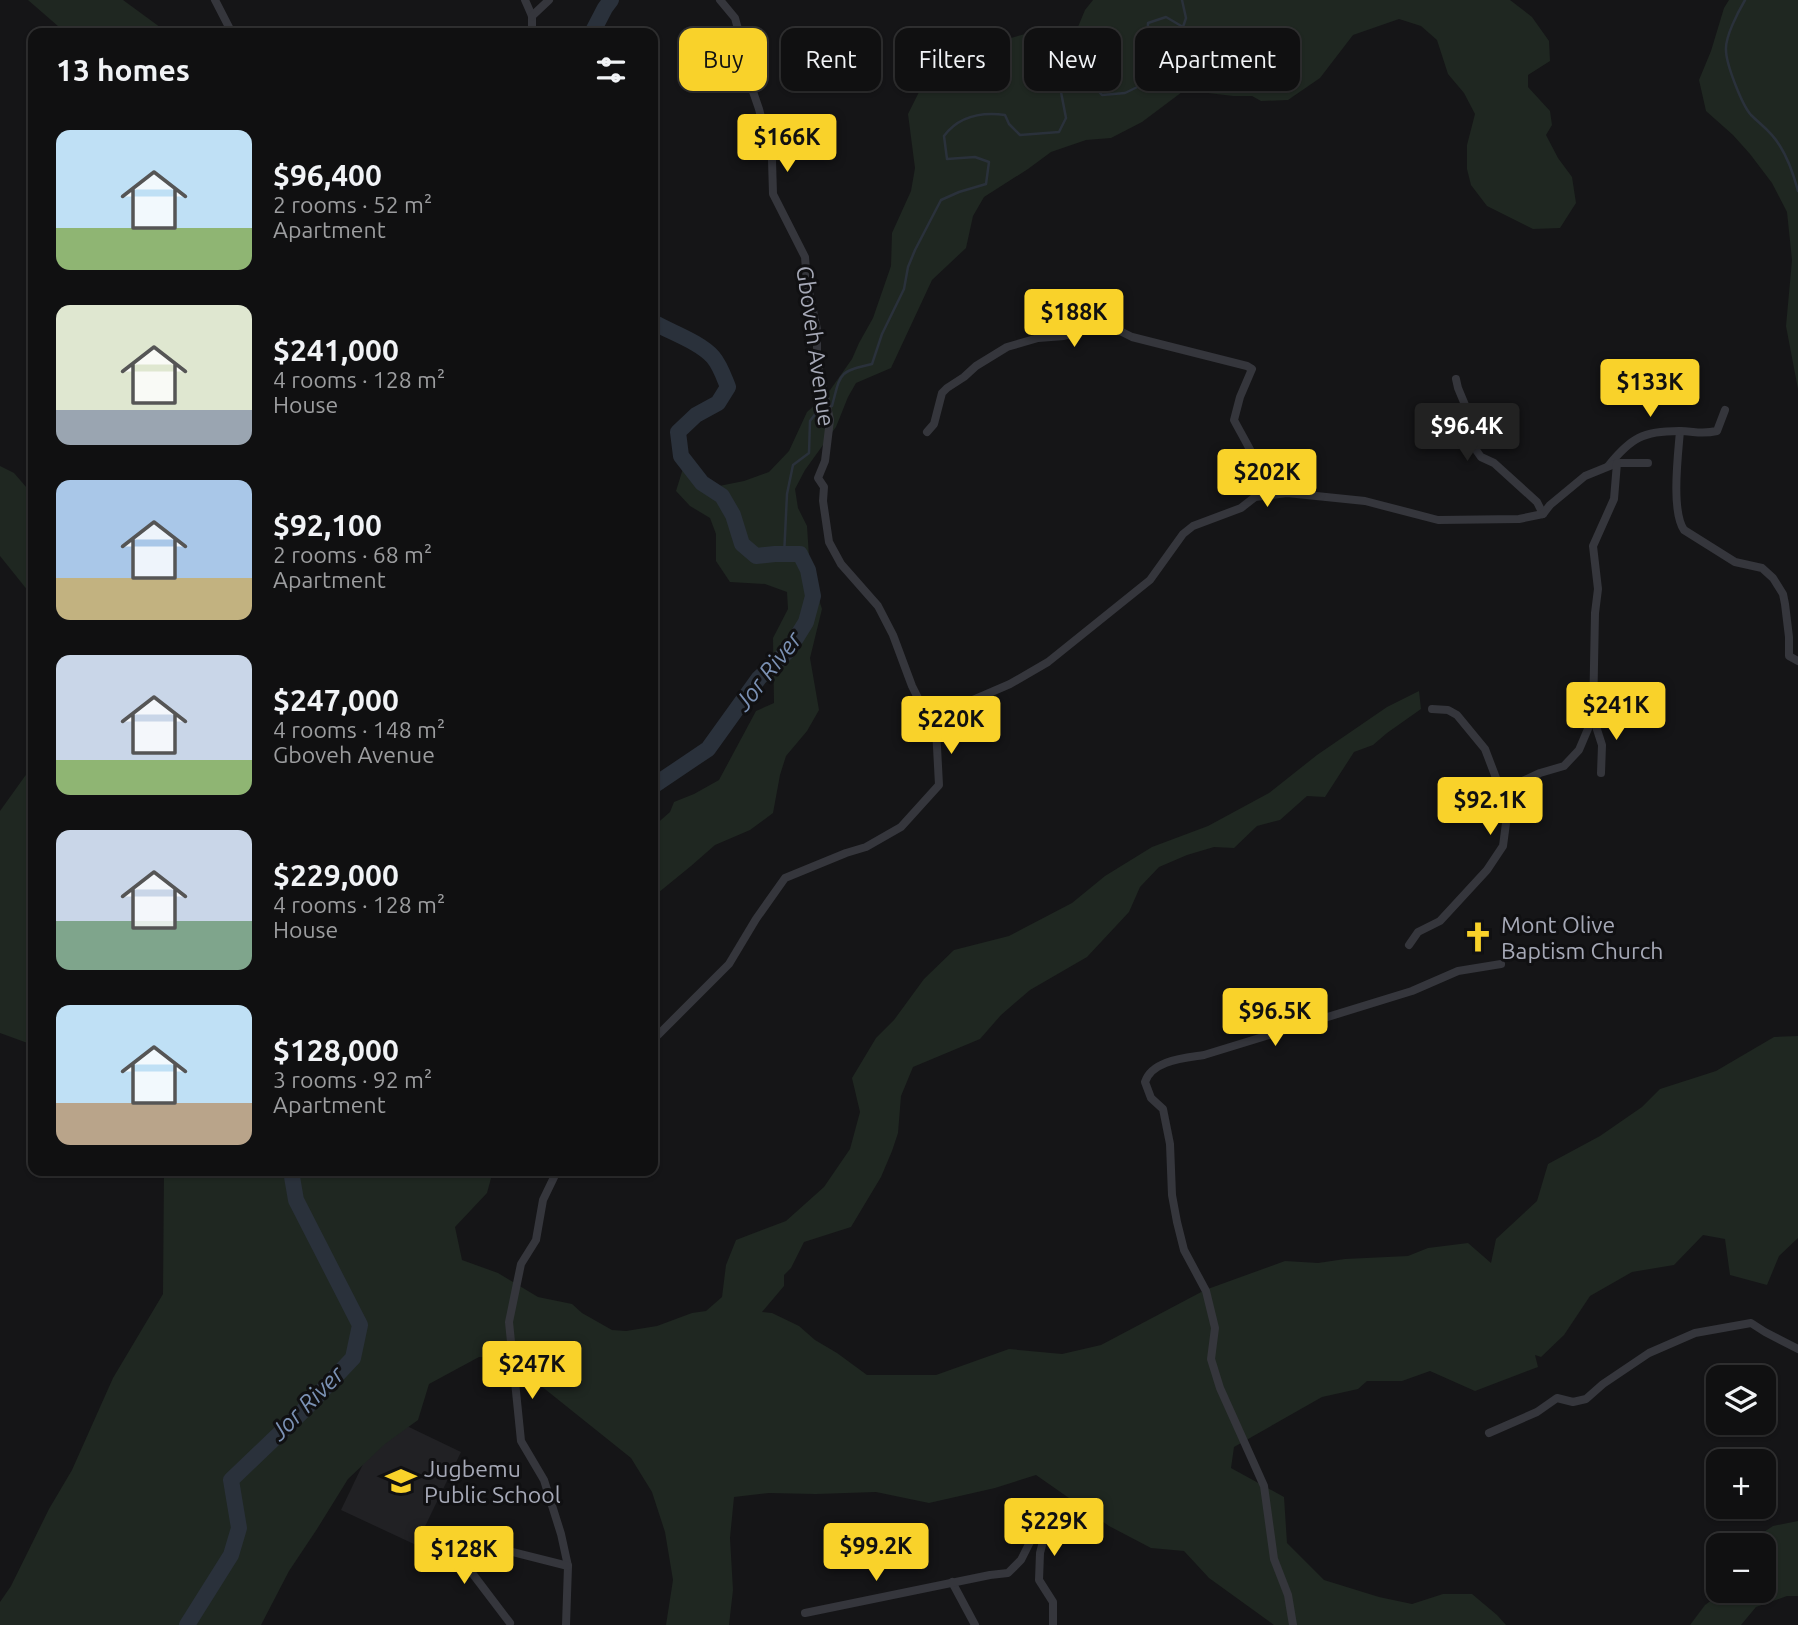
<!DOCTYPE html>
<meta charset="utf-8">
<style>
:root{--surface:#101011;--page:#1e1e1f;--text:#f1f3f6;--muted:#9c9d9f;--line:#303031;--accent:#f9d22a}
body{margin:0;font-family:Ubuntu,sans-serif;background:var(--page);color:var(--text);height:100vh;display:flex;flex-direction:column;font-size:26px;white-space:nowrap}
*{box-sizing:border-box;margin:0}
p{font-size:23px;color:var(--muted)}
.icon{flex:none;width:38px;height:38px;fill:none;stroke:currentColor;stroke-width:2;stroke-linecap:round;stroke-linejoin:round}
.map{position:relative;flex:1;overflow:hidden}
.drawer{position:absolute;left:28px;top:28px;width:630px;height:1148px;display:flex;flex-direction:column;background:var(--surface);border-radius:14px;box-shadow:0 2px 5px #0004,0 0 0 2px var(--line)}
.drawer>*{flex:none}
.hud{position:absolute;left:679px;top:28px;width:665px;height:63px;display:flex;gap:14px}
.fabs{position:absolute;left:1706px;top:1365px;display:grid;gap:14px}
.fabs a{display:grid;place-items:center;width:70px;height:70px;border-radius:14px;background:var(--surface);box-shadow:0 2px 5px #0004,0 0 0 2px var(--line);font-size:35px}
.price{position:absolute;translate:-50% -60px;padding:0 16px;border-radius:7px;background:var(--accent);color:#111;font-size:23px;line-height:46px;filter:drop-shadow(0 2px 4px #0008)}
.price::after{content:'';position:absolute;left:50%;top:42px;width:21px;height:16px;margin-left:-10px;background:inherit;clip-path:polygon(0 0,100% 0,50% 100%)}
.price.current{background:#222;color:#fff}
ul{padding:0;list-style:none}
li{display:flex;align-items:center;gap:21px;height:175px;padding:0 28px}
li span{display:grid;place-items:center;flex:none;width:196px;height:140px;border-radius:14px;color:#555}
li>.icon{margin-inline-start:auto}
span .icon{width:84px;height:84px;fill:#fffc;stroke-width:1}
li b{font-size:30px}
h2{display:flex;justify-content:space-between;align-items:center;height:84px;padding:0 28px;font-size:30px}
.chip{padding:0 24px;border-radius:14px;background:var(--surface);box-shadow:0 2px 5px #0004,0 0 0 2px var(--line);font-size:24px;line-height:63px}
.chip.current{background:var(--accent);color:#111}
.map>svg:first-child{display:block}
</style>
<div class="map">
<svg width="1798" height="1625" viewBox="0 0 1798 1625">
<rect width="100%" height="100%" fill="#151517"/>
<!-- built -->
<path fill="#212124" d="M 386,1416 L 461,1452 L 416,1545 L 341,1510 Z"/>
<!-- green -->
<g fill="#1f2721">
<path d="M 28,0 L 123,0 L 168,33 L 66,33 Z"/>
<path d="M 1093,0 L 1510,0 L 1532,17 L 1549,41 L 1550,61 L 1528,75 L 1528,87 L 1550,111 L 1552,125 L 1546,135 L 1558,158 L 1572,177 L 1576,203 L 1560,228 L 1533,229 L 1487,206 L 1471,185 L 1467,169 L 1467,145 L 1475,114 L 1464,93 L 1448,74 L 1437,40 L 1421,26 L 1399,19 L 1353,35 L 1320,78 L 1288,100 L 1261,101 L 1252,96 L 1233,96 L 1208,93 L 1191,82 L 1182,92 L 1142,122 L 1111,138 L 1086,140 L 1051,152 L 1028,169 L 984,197 L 973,216 L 966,248 L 932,280 L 891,368 L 856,383 L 848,397 L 836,427 L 805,470 L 795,489 L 798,508 L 807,526 L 810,572 L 822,609 L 810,658 L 819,710 L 807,731 L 786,756 L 780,775 L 773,813 L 750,830 L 715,845 L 691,866 L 653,897 L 653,827 L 670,812 L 674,802 L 694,794 L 719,780 L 756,711 L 774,703 L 773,638 L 788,609 L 787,592 L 765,584 L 730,582 L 716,561 L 716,534 L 710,518 L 690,506 L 676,491 L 685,462 L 709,488 L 744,481 L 769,472 L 789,451 L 807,412 L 828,393 L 852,359 L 859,343 L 873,318 L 891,266 L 892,233 L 911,191 L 915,168 L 908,114 L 923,84 L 949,62 L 979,47 L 1036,31 L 1075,34 L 1085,10 Z"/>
<path d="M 1729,0 L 1798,0 L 1798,389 L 1786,326 L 1792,260 L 1787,212 L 1772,183 L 1750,154 L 1733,135 L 1706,111 L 1699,80 L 1711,51 L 1724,8 Z"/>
<path d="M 0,466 L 14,473 L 33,495 L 33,597 L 0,556 Z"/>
<path d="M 1419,691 L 1421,709 L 1387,733 L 1373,745 L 1354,752 L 1325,797 L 1307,796 L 1280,820 L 1257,826 L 1234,848 L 1214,847 L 1187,855 L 1159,867 L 1140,887 L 1129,912 L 1087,957 L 1030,990 L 1001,1015 L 980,1039 L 913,1067 L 901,1096 L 898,1133 L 892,1151 L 881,1177 L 851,1227 L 804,1242 L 791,1268 L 784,1275 L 784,1286 L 762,1312 L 772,1313 L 799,1326 L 815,1340 L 837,1353 L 867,1375 L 936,1375 L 1009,1349 L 1062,1354 L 1101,1345 L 1205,1290 L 1285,1261 L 1318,1263 L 1345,1259 L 1408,1256 L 1428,1248 L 1468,1243 L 1491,1263 L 1496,1239 L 1537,1201 L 1548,1164 L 1600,1136 L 1642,1107 L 1660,1089 L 1716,1071 L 1774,1037 L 1798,1036 L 1798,1238 L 1779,1256 L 1767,1285 L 1730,1275 L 1725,1239 L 1703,1235 L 1674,1265 L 1632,1272 L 1590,1296 L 1564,1335 L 1541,1357 L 1535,1355 L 1538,1367 L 1475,1391 L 1430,1371 L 1402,1381 L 1367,1381 L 1358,1389 L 1322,1397 L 1234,1447 L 1231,1468 L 1284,1497 L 1287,1543 L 1324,1580 L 1379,1597 L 1412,1604 L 1443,1594 L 1472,1594 L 1497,1615 L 1506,1625 L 1274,1625 L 1209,1578 L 1184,1551 L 1151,1548 L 1109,1526 L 1036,1475 L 995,1488 L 929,1503 L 876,1492 L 816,1494 L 769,1493 L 734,1497 L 730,1538 L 733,1590 L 729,1625 L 666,1625 L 673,1580 L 665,1532 L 652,1492 L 631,1458 L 506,1358 L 479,1357 L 429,1384 L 418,1420 L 385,1444 L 348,1479 L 317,1529 L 289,1571 L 261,1625 L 0,1625 L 0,1602 L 11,1586 L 49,1509 L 72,1470 L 113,1378 L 163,1294 L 164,1171 L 493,1171 L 487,1193 L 455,1227 L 462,1260 L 498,1273 L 538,1297 L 572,1304 L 582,1313 L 612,1330 L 626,1331 L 657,1326 L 692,1313 L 706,1311 L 722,1297 L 726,1265 L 736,1240 L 786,1221 L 824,1187 L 850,1149 L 860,1112 L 852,1078 L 876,1038 L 894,1020 L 924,979 L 954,950 L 1009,936 L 1072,903 L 1105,876 L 1152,847 L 1208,826 L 1269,793 L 1317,755 L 1387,707 Z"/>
<path d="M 33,765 L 33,1045 L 0,1033 L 0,811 Z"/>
<path d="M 1798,1521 L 1798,1596 L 1787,1596 L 1756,1607 L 1741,1625 L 1690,1625 L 1705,1605 L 1720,1594 L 1722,1591 L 1764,1591 L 1764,1545 L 1744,1545 L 1773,1526 Z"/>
</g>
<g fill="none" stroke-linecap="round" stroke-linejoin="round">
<!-- stream -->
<g stroke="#2a313b" stroke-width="2.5">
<path d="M 1745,0 C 1738,12 1725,37 1726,50 C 1726,64 1742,105 1751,115 C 1763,127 1771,131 1780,146 C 1789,160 1794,176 1798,191"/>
<path d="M 830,406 L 832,406 C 841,372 838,372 872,364 L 882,334 L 904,289 L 908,267 L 915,250 L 941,200 L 959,192 L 986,184 L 989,162 L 975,157 L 947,159 L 944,136 C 959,116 982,112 1005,115 L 1009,124 L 1020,135 L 1059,132 L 1066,118 L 1061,92 L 1068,84 L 1089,81 L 1102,95 L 1125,93 L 1160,76 L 1165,62 C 1148,48 1147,45 1148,23 L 1166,17 L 1183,27 L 1186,18 L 1182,0"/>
<path d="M 800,554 L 784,556 L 787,494 L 793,465 L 809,453 L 810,421 L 823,404"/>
</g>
<!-- river -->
<g stroke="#2a313b" stroke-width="16">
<path d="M 592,33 L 605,8 L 611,0"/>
<path d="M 653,322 C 670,332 700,342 713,357 C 720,365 724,377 728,387 L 718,403 L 696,415 L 678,432 L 681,456 L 702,483 L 722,496 L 733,515 L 742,544 L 756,556 L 775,554 L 800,554 L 808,570 L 813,596 L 806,622 L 788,651 L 759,678 L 708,749 L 653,786"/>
<path d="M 187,1625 L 231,1555 L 239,1528 L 231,1480 L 303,1411 L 353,1358 L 360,1325 L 296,1200 L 291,1171"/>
</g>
<!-- minor -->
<g stroke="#35363c" stroke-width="8">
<path d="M 215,0 L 232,33"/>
<path d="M 525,0 L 532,16 L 532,33"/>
<path d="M 532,16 L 549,0"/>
<path d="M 1456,379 L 1458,388 L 1468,412 L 1476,450 L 1481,457 L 1494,463 L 1537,502 L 1543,514"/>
<path d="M 1680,431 C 1678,455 1671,511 1684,530 L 1735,562 L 1762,568 L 1773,578 L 1783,594 L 1785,604 L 1789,637 L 1789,656 L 1798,661"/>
<path d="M 927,432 L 934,424 L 942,393 L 947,388 L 964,377 L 976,366 L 1007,347 L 1038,338 L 1064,336 L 1106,324 L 1132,337 L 1247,366 L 1252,369 L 1240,397 L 1234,420 C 1241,434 1263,469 1262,482 C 1262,489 1259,492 1255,497"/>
<path d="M 1609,465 C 1631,438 1643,431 1679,431 C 1695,431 1700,435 1717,431 L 1725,410"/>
<path d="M 653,505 L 654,511"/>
<path d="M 1593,717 L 1602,745 L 1601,773"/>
<path d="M 936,728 L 952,709 L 1010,684 L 1048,662 L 1150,580 L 1183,534 L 1193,526 L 1241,508 L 1255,497 L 1287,493 L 1365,501 L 1438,520 L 1519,519 L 1543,514 L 1550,505 L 1585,476 L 1617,463 L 1648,463"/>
<path d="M 1501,791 L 1540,773 L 1564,766 L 1579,750 L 1593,717 L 1595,613 L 1598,589 L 1593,546 L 1614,499 L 1617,463"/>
<path d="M 1409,945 L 1418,932 L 1440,921 L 1487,870 L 1503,846 L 1506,823 L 1505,805 L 1501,791 L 1485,749 L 1457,715 L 1448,710 L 1432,709"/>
<path d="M 653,1040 L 729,964 L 756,919 L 785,878 L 846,853 L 866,847 L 901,827 L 939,785 L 936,728 L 926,714 L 912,686 L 893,635 L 878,606 L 841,564 L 829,542 L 823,501 L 824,487 L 818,478 L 825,461 L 830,420 L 817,359 L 817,329 L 807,282 L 805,257 L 773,194 L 772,160 L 759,109 L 749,80 L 744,51 L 735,18 L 720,0"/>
<path d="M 557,1171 L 543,1200 L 536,1240 L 521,1264 L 509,1322 L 521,1441 L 544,1480 L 561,1534 L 568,1566 L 566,1625"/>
<path d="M 1489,1433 L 1537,1412 L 1557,1398 L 1573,1402 L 1586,1399 L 1603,1384 L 1649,1353 L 1695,1333 L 1751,1323 L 1765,1332 L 1798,1349"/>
<path d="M 426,1530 L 568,1566"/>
<path d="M 436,1533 L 469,1569 L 510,1623"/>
<path d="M 1035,1534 L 1046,1530 L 1040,1553 L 1039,1580 L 1053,1602 L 1053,1625"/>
<path d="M 952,1582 L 975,1625"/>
<path d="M 805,1613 L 990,1575 L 1008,1573 L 1021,1560 L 1038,1526"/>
<path d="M 1293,1625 L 1288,1595 L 1274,1559 L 1264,1486 L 1220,1388 L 1211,1359 L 1215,1328 L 1206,1291 L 1184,1250 L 1177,1222 L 1172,1195 L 1170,1144 L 1163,1109 L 1151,1098 L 1145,1082 C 1152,1060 1185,1058 1204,1055 L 1412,991 L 1458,971 L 1501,964"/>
</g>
</g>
<!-- icons -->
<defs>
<g id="church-bare" transform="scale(2.415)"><path d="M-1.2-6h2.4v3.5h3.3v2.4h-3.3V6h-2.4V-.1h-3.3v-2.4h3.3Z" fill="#f9d22a" stroke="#101012" stroke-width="2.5" paint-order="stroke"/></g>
<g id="school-bare" transform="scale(2.415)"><path d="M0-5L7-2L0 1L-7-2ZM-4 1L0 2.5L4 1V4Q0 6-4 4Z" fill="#f9d22a" stroke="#101012" stroke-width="2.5" paint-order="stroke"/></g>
</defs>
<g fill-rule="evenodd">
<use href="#church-bare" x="1478" y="937"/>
<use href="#school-bare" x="401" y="1481"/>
</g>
<g text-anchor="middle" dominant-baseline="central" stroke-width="6" stroke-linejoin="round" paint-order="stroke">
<!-- street labels -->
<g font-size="23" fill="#a6a9b7" stroke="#101012">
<text transform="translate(816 346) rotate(82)">Gboveh Avenue</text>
</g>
<!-- poi labels -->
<g font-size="23" fill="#a6a9b7" stroke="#101012" text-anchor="start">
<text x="1501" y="924">Mont Olive<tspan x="1501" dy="26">Baptism Church</tspan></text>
<text x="424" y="1468">Jugbemu<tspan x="424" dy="26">Public School</tspan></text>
</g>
<!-- water labels -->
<g font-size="24" font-style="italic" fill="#7b91b4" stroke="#101012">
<text transform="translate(768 671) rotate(-52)">Jor River</text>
<text transform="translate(307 1403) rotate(-45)">Jor River</text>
</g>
</g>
</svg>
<div class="fabs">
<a><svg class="icon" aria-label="layers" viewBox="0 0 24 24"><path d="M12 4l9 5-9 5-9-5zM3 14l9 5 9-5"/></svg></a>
<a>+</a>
<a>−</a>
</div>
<b class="price" style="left:787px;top:174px">$166K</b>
<b class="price" style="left:1074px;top:349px">$188K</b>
<b class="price" style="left:1650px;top:419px">$133K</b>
<b class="price current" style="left:1467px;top:463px">$96.4K</b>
<b class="price" style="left:1267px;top:509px">$202K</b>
<b class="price" style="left:1616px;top:742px">$241K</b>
<b class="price" style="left:951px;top:756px">$220K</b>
<b class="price" style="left:1490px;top:837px">$92.1K</b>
<b class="price" style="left:1275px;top:1048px">$96.5K</b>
<b class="price" style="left:532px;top:1401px">$247K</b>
<b class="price" style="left:1054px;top:1558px">$229K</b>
<b class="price" style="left:876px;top:1583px">$99.2K</b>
<b class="price" style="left:464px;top:1586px">$128K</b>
<div class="hud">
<a class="chip current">Buy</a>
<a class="chip">Rent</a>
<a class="chip">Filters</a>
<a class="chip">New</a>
<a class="chip">Apartment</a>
</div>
<section class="drawer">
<h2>13 homes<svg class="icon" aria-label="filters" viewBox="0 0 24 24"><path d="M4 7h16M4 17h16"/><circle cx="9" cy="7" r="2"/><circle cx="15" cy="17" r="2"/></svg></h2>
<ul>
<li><span style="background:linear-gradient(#bfe0f5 70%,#8fb573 0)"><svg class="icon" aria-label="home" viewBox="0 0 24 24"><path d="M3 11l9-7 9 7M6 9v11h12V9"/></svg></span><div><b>$96,400</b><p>2 rooms · 52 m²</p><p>Apartment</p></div></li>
<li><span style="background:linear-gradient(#dfe7d0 75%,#9aa5b1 0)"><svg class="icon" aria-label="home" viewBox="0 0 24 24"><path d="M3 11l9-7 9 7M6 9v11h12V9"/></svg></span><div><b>$241,000</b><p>4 rooms · 128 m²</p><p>House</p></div></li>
<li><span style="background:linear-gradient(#a9c7e8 70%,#c2b280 0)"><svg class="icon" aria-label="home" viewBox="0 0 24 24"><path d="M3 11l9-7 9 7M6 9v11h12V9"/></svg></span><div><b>$92,100</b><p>2 rooms · 68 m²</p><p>Apartment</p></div></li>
<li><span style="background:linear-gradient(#c9d6e8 75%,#8fb573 0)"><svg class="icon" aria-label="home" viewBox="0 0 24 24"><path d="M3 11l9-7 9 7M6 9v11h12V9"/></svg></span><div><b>$247,000</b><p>4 rooms · 148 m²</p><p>Gboveh Avenue</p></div></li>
<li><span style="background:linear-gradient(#c9d6e8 65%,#7fa58c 0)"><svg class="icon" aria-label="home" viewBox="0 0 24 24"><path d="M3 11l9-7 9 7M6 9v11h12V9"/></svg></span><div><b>$229,000</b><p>4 rooms · 128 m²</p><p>House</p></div></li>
<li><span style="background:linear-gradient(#bfe0f5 70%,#b9a48a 0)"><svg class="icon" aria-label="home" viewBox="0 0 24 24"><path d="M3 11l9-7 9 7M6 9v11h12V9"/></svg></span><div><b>$128,000</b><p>3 rooms · 92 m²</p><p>Apartment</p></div></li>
</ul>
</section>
</div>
